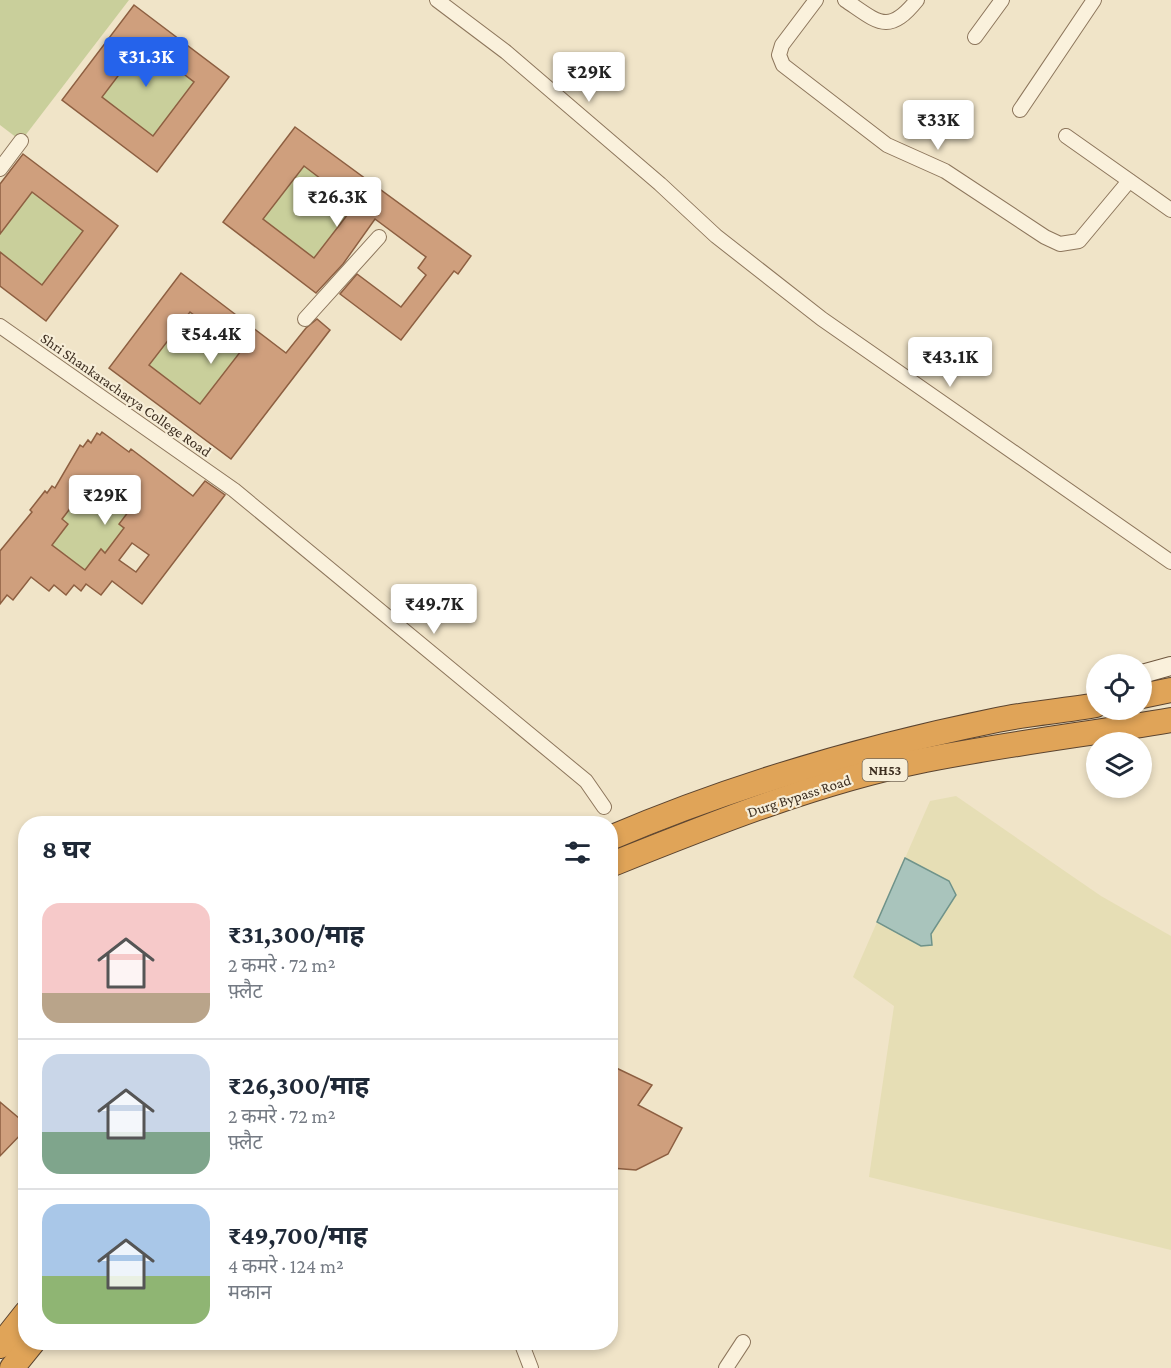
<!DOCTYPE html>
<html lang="hi">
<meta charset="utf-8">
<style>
:root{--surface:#fff;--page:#f2f2f3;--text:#1f2937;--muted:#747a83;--line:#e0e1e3;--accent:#2563eb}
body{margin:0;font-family:"Crimson Pro","Noto Sans Devanagari",serif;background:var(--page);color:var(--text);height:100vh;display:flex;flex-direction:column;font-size:22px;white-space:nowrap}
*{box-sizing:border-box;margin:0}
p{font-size:20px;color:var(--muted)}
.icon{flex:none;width:33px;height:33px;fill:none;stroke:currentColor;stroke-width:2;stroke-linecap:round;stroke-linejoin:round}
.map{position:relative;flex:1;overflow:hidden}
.sheet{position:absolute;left:18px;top:816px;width:600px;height:534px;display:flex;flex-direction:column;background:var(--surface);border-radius:24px;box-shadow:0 3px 9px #0003}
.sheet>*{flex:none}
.controls{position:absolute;left:1086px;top:654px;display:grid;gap:12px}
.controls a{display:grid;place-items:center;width:66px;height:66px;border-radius:50%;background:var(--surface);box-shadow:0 3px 9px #0003;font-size:30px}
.price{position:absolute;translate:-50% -51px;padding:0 14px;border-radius:6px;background:#fff;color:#222;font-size:20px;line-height:39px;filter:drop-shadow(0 2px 3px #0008)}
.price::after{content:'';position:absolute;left:50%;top:36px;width:18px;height:14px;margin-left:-9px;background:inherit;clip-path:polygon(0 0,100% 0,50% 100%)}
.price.active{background:var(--accent);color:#fff}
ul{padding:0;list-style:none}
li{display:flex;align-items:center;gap:18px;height:150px;padding:0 24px}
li+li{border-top:2px solid var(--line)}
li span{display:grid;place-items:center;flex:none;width:168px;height:120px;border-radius:18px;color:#555}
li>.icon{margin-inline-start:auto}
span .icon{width:72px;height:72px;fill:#fffc;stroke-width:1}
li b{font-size:26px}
h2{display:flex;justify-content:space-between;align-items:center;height:72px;padding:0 24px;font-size:26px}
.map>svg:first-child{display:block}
</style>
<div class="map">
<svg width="1171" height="1368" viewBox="0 0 1171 1368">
<rect width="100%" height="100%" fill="#f0e4c8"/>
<!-- farmland -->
<path fill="#e6deb5" d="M 956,796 L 1101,896 L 1171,936 L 1171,1250 L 869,1177 L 894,1006 L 853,977 L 930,801 Z"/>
<!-- green -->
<g fill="#c9cf9b">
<path d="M 0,0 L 129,0 L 21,141 L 0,125 Z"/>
<path d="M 143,43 L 194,82 L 153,136 L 102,97 Z"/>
<path d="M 304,166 L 355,205 L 314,258 L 263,219 Z"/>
<path d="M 32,192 L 83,231 L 42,285 L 0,252 L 0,234 Z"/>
<path d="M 190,312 L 241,351 L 200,404 L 149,365 Z"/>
<path d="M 103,470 L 106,481 L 135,503 L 124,528 L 105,553 L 100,550 L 92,562 L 90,574 L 46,540 L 60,535 L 68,524 L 62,519 L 82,493 L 90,499 L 97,489 Z"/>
</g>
<!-- water -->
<path fill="#a9c4bc" stroke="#6f938a" stroke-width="1.5" d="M 905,858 L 949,881 L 956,895 L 931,934 L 932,945 L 921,946 L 877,922 Z"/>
<!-- building -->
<g fill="#cf9f7d" stroke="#8d5f41" stroke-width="1.5" fill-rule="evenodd">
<path d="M 134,5 L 229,77 L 157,172 L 62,100 ZM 143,43 L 194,82 L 153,136 L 102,97 Z"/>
<path d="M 295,127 L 471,256 L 458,274 L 454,271 L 401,340 L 340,294 L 357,274 L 401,307 L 426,275 L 418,268 L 426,257 L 375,219 L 343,264 L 316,293 L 223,222 ZM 304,166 L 355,205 L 314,258 L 263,219 Z"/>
<path d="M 23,154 L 118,226 L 46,321 L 0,286 L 0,252 L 42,285 L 83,231 L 32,192 L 0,234 L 0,184 Z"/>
<path d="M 181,273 L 286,353 L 306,328 L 317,319 L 330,330 L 231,459 L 109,368 ZM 190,312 L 241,351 L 200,404 L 149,365 Z"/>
<path d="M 102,432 L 129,452 L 131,449 L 193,496 L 205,481 L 225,495 L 142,604 L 112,581 L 101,595 L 86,584 L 81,591 L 74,585 L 66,595 L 54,585 L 49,591 L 31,577 L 13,600 L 7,595 L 0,604 L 0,551 L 32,512 L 30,510 L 45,491 L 47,493 L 52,486 L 55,488 L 80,445 L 83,447 L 88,440 L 91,443 L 97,433 L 100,435 ZM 104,480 L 135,503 L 119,524 L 124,528 L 105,553 L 101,549 L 85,570 L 52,545 L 68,524 L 62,519 L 82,493 L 89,499 ZM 132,543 L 149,555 L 136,572 L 119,560 Z"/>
<path d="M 610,1065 L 652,1085 L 638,1105 L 682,1128 L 668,1154 L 636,1170 L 611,1168 Z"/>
<path d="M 0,1102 L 26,1124 L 26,1129 L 0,1156 Z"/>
</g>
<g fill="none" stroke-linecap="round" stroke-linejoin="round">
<!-- street casing -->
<g stroke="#8d765c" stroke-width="16">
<g id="street">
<path d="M 437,0 L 506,52 L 660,184 L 716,236 L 822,319 L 1171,562"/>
<path d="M 816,0 L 782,45 L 779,55 L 783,65 L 887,145 L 945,171 L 1045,237 L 1060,244 L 1079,241 L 1129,181"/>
<path d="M 845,0 C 878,22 888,36 917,0"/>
<path d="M 975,37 L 1002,0"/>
<path d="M 1020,110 L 1094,0"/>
<path d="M 1066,136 L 1171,210"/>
<path d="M 0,169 L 21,141"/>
<path d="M 305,319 L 379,237"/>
<path d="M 0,326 L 234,490 L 586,781 L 604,807"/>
<path d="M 521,1342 L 531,1368"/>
<path d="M 726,1368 L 743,1342"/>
</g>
</g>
<!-- secondary casing -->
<g stroke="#6f573f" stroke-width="20">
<path id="secondary" d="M 1142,674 L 1171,666"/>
</g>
<!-- highway casing -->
<g stroke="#5b4430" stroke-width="26">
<g id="highway">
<path d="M 1142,696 L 1171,690"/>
<path d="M 610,838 C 734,785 865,747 997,720 C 1030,713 1064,711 1096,705"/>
<path d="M 610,865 C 712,824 817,782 925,760 C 1006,744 1089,734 1171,720"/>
<path d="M 0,1346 L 26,1313"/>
<path d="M 12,1368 L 33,1342"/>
</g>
</g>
<!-- street -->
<use href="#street" stroke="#faf1dc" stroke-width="14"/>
<!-- secondary -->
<use href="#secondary" stroke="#faf1dc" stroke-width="18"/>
<!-- highway -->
<use href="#highway" stroke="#e0a458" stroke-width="24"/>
</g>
<g text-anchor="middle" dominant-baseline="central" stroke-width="4.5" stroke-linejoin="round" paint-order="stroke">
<!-- shield labels -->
<rect fill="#f7eed8" stroke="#756857" stroke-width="1.5" x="862.5" y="759" width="45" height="22" rx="4.5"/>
<g font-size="14" font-weight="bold" fill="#3d2e20">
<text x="885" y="770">NH53</text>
</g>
<!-- street labels -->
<g font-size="15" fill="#3d2e20" stroke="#f7eed8">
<text transform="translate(126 395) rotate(35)">Shri Shankaracharya College Road</text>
<text transform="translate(799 796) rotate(-18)">Durg Bypass Road</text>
</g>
</g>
</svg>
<div class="controls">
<a><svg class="icon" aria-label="locate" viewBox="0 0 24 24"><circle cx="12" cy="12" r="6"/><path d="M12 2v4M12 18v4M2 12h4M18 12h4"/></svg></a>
<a><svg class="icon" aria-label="layers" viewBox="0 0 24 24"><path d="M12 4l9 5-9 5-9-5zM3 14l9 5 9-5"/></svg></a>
</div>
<b class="price active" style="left:146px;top:88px">₹31.3K</b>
<b class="price" style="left:589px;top:103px">₹29K</b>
<b class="price" style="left:938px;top:151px">₹33K</b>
<b class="price" style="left:337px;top:228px">₹26.3K</b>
<b class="price" style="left:211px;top:365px">₹54.4K</b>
<b class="price" style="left:950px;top:388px">₹43.1K</b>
<b class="price" style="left:105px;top:526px">₹29K</b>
<b class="price" style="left:434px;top:635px">₹49.7K</b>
<section class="sheet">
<h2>8 घर<svg class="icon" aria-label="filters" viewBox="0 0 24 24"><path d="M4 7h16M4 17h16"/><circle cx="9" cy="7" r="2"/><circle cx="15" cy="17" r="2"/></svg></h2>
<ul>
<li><span style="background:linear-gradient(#f6c9c9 75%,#b9a48a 0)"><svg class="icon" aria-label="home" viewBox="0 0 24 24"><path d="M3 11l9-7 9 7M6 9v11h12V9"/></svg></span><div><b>₹31,300/माह</b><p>2 कमरे · 72 m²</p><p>फ़्लैट</p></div></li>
<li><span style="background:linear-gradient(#c9d6e8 65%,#7fa58c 0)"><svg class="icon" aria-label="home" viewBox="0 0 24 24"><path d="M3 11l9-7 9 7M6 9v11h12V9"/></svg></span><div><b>₹26,300/माह</b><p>2 कमरे · 72 m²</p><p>फ़्लैट</p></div></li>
<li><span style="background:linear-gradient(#a9c7e8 60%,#8fb573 0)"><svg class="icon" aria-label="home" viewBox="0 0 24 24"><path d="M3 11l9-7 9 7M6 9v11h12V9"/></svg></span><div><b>₹49,700/माह</b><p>4 कमरे · 124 m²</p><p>मकान</p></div></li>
</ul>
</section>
</div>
